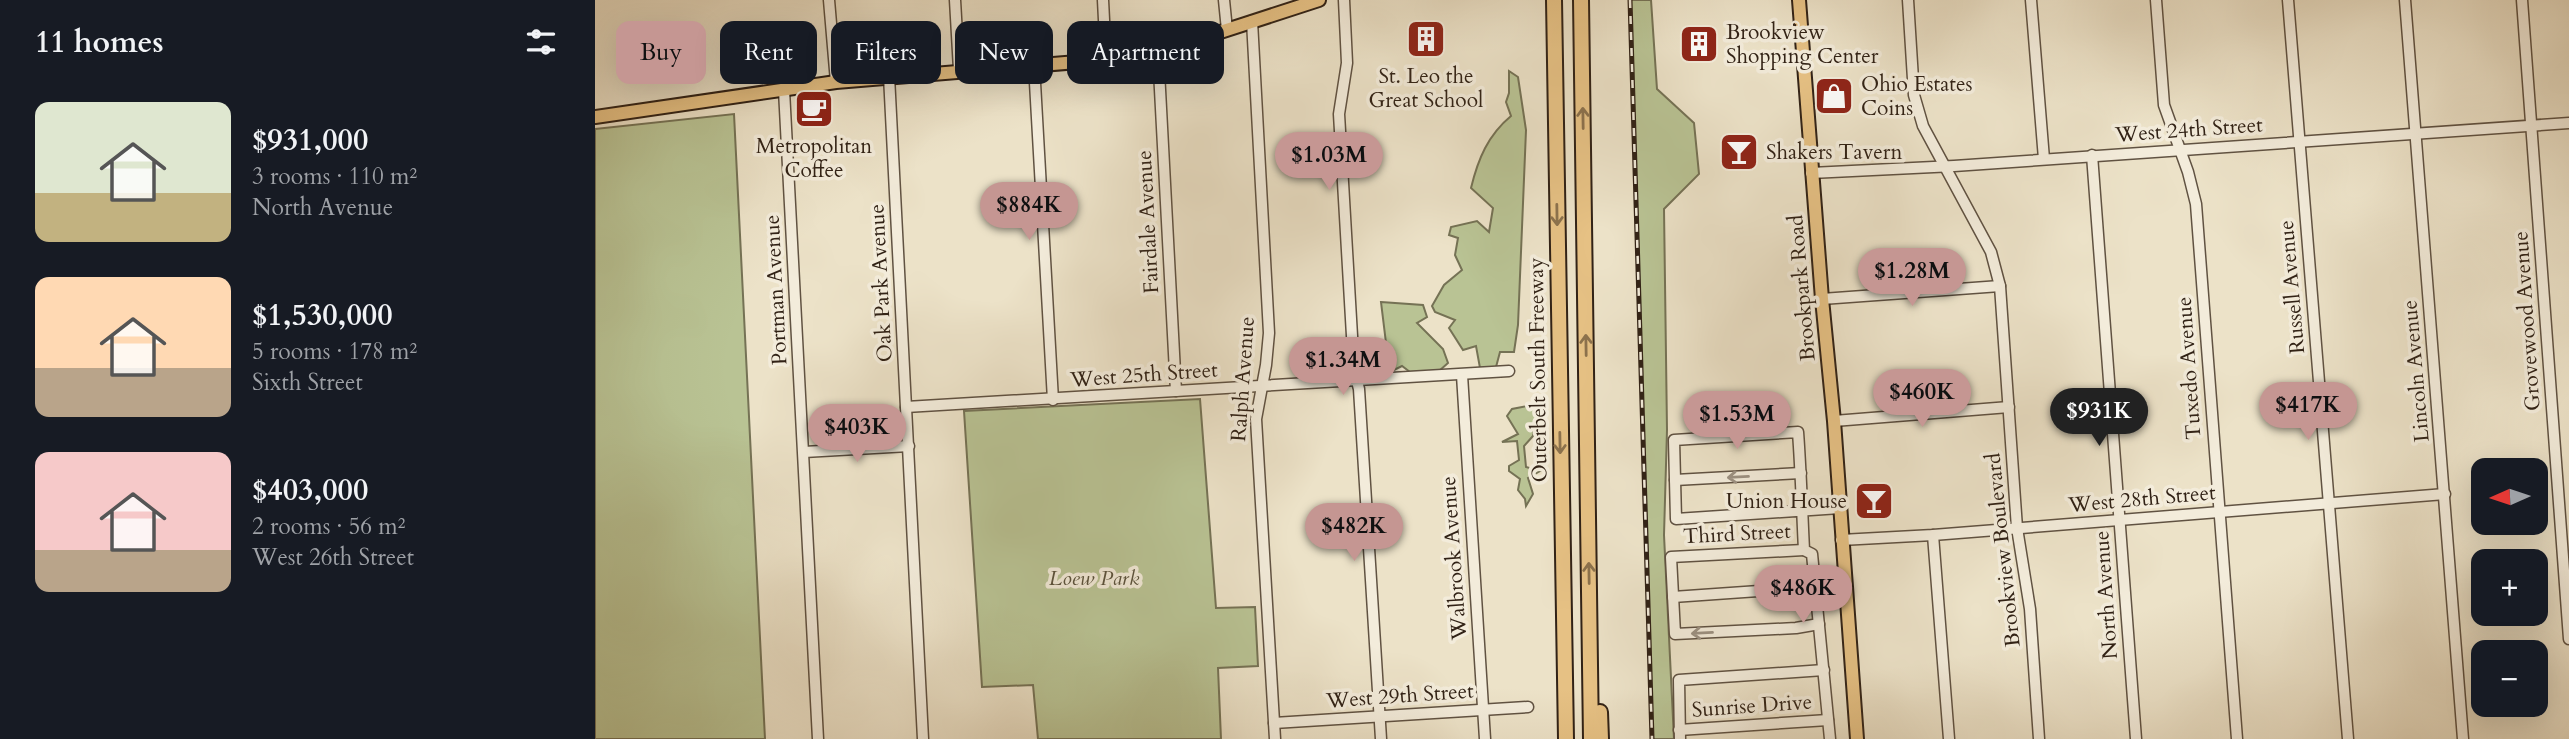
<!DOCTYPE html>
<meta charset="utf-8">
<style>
:root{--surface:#171b24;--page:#242831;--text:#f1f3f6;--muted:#9ea1a6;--accent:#c59692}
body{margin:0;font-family:Cardo,serif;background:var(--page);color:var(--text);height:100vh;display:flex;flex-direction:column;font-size:26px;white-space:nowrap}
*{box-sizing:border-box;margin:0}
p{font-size:23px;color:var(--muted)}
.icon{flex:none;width:38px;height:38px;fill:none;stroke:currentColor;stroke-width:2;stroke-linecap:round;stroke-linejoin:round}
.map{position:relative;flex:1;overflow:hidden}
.details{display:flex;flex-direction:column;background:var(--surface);width:595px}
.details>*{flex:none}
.hud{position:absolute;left:21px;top:21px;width:665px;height:63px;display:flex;gap:14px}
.needle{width:46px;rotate:267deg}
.fabs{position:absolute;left:1876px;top:458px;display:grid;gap:14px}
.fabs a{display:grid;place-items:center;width:77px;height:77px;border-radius:14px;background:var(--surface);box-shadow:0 7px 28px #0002;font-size:35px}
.price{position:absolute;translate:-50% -60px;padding:0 16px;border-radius:24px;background:var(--accent);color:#111;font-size:23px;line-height:46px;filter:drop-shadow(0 2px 4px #0008)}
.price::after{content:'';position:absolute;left:50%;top:42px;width:21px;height:16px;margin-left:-10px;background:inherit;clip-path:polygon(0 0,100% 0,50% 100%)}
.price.active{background:#222;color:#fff}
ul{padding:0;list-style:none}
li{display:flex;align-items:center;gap:21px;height:175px;padding:0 35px}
li span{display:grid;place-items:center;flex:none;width:196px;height:140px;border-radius:14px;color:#555}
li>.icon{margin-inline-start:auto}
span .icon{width:84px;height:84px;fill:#fffc;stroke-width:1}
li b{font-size:30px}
h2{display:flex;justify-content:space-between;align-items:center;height:84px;padding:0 35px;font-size:30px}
.tag{padding:0 24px;border-radius:14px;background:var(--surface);box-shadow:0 7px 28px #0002;font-size:24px;line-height:63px}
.tag.active{background:var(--accent);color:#111}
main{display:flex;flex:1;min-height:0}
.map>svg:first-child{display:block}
</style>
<main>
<section class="details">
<h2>11 homes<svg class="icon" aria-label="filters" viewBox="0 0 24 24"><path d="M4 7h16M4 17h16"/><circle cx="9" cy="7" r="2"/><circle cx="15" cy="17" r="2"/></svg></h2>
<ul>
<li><span style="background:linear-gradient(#dfe7d0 65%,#c2b280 0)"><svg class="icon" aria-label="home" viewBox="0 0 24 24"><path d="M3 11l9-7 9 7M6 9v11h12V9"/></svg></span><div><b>$931,000</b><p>3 rooms · 110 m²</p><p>North Avenue</p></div></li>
<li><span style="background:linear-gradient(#ffd9b3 65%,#b9a48a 0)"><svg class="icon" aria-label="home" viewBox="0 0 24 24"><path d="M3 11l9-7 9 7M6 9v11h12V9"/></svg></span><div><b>$1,530,000</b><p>5 rooms · 178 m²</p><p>Sixth Street</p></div></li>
<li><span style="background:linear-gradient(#f6c9c9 70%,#b9a48a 0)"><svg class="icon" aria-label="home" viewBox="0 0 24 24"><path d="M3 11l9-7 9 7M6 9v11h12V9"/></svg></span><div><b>$403,000</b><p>2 rooms · 56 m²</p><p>West 26th Street</p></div></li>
</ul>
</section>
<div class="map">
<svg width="1974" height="739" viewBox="0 0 1974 739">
<rect width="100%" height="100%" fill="#ece2c8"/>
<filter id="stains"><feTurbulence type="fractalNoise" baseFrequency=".00286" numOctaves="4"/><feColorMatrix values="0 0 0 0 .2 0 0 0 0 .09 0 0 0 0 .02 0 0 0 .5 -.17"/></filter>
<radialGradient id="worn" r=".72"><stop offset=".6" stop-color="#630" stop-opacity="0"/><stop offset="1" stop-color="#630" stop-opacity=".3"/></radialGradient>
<!-- green -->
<g fill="#b9c394" stroke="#757255" stroke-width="2">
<path d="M 1035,0 L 1056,0 L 1062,89 L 1099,123 L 1104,174 L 1069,209 L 1072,430 L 1069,535 L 1079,739 L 1057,739 Z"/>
<path d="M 914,71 L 923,77 L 931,130 L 923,325 L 919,352 L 905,352 L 901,367 L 885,368 L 881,346 L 868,350 L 854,328 L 860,320 L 840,312 L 837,306 L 849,285 L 867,270 L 860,255 L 863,238 L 854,235 L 856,227 L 882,221 L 894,232 L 898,208 L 876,188 C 883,159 893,135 916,116 L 911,102 L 914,93 Z"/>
<path d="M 139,114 L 170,739 L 0,739 L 0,129 Z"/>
<path d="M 786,302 L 828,305 L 832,317 L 822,323 L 848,349 L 853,363 L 844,371 L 815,372 L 807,366 L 795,372 L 776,371 L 782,348 L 791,343 Z"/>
<path d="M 605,399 L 621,608 L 660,607 L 663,666 L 623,668 L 626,739 L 443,739 L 438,685 L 387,687 L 369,411 Z"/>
<path d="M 942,404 L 938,436 L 929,446 L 931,467 L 945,471 L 933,478 L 938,494 L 931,506 L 930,499 L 923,490 L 925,479 L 914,471 L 914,466 L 924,460 L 922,441 L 907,442 L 923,434 L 912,416 L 917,409 Z"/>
</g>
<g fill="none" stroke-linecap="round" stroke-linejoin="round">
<!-- minor casing -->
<g stroke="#605242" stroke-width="13">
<g id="minor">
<path d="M 234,0 L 241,82"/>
<path d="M 360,0 L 364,70"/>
<path d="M 508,0 L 511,60"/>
<path d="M 629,0 L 632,30"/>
<path d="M 749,0 L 752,63 L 744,114 L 759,370 L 764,389 L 786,739"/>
<path d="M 1313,0 L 1319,95 L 1328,126 L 1396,252 L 1405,286 L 1422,528 L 1435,609 L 1444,739"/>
<path d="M 1436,0 L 1449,159"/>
<path d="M 1561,0 L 1569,105 L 1593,172 L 1601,204 L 1642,739"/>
<path d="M 1693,0 L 1753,739"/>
<path d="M 1810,0 L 1868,739"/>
<path d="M 1927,0 L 1974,639"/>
<path d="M 657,21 L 674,333 L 671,365 L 661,419 L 680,739"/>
<path d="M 563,52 L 581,391"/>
<path d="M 439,65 L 458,400"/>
<path d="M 294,76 L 328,739"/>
<path d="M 189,90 L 223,739"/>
<path d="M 1497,155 L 1541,739"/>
<path d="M 1216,173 L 1359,166 L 1974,123"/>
<path d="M 1227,299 L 1405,286"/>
<path d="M 867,375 L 890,739"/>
<path d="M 311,407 L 914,371"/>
<path d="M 1239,421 L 1414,407"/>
<path d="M 209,452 L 314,446"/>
<path d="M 1080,480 L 1206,473"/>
<path d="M 1338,535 L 1354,739"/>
<path d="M 1246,540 L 1338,535 L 1850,494"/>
<path d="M 1209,550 L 1076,557 L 1080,634 L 1201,628 L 1224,624"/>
<path d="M 1078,597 L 1219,587"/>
<path d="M 679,723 L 933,707"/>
<path d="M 1084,730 L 1233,720"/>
<path d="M 1085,739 L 1084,680 L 1229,670"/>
<path d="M 1235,739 L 1217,554 L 1209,550 C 1207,511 1206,472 1203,432 L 1079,440 L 1081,519 L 1245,508"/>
</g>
</g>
<!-- major casing -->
<g stroke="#312216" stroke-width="16">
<g id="major">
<path d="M 1204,0 L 1227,299 L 1239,421 L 1262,739"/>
<path d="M 0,117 L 241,82 L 531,58 L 576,48 L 724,0"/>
</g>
</g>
<!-- highway casing -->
<g stroke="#312216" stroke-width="18">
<g id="highway">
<path d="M 959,0 L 971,739"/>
<path d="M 986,0 L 996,739"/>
<path d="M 1005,712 L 1006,739"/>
</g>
</g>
<!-- minor -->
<use href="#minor" stroke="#f3ecdb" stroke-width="10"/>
<!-- major -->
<use href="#major" stroke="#e6c184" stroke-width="12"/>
<!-- highway -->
<use href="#highway" stroke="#e6c184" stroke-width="14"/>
<!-- rail casing -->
<g stroke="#312216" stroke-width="5">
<path id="rail" d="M 1035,0 L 1057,739"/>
</g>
<!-- rail -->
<use href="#rail" stroke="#f3ecdb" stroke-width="2.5" stroke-dasharray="8" stroke-linecap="butt"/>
</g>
<!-- one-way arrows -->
<defs><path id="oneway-shaft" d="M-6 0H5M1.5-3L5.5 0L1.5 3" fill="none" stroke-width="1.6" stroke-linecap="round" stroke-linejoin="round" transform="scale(1.75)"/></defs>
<g stroke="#8c724d">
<use href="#oneway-shaft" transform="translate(988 118) rotate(-91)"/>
<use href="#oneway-shaft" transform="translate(962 215) rotate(89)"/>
<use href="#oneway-shaft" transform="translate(991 345) rotate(-91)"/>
<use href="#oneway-shaft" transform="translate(965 443) rotate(89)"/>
<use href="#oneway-shaft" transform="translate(994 573) rotate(-91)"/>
</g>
<g stroke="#9c9182">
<use href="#oneway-shaft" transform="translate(1143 477) rotate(177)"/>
<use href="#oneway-shaft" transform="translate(1107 633) rotate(177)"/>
</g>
<!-- icons -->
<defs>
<g id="building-square" transform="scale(2.0125)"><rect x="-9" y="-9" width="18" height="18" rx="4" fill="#8f2418" stroke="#f3ecdb"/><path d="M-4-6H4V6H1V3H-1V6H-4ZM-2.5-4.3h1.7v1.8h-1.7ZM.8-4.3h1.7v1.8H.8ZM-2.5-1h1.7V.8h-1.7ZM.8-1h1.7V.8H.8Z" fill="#fff"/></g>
<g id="shop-square" transform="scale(2.0125)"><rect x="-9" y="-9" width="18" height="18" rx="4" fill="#8f2418" stroke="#f3ecdb"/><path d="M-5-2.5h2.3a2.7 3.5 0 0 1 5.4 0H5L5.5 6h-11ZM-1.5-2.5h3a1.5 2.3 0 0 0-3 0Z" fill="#fff"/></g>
<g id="cafe-square" transform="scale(2.0125)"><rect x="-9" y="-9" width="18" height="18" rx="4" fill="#8f2418" stroke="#f3ecdb"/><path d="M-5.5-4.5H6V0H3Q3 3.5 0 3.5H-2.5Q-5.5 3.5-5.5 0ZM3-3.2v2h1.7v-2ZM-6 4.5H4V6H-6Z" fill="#fff"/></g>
<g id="bar-square" transform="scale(2.0125)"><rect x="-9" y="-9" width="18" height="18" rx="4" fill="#8f2418" stroke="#f3ecdb"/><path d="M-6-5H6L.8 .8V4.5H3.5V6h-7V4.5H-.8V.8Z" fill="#fff"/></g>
</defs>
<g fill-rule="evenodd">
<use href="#building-square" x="831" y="39"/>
<use href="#building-square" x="1104" y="44"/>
<use href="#shop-square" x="1239" y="96"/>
<use href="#cafe-square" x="219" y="109"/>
<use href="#bar-square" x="1144" y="152"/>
<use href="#bar-square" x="1279" y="501"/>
</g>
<g text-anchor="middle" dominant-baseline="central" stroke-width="7" stroke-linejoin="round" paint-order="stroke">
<!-- poi labels -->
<g font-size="21" fill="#312216" stroke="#f3ecdb" text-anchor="start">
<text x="1131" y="32">Brookview<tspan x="1131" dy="24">Shopping Center</tspan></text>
<text x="831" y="76" text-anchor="middle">St. Leo the<tspan x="831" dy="24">Great School</tspan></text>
<text x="1266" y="84">Ohio Estates<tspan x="1266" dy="24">Coins</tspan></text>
<text x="219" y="146" text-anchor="middle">Metropolitan<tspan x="219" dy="24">Coffee</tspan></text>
<text x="1171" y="152">Shakers Tavern</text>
<text x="1252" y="501" text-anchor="end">Union House</text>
</g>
<!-- street labels -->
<g font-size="21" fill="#312216" stroke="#f3ecdb">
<text transform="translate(1594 130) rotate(-4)">West 24th Street</text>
<text transform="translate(553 222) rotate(-93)">Fairdale Avenue</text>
<text transform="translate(286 283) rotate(-93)">Oak Park Avenue</text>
<text transform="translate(1697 287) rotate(-95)">Russell Avenue</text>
<text transform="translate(1207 288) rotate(-95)">Brookpark Road</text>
<text transform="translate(181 290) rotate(-93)">Portman Avenue</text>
<text transform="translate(1932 321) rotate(-94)">Grovewood Avenue</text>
<text transform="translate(1594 368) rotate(-94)">Tuxedo Avenue</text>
<text transform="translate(943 370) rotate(-91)">Outerbelt South Freeway</text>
<text transform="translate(1821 371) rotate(-95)">Lincoln Avenue</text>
<text transform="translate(549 375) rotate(-4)">West 25th Street</text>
<text transform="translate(648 379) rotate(-86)">Ralph Avenue</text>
<text transform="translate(1547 499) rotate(-5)">West 28th Street</text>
<text transform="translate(1142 534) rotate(-3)">Third Street</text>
<text transform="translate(1408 550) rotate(-96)">Brookview Boulevard</text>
<text transform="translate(859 558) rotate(-94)">Walbrook Avenue</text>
<text transform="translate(1511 595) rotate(-94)">North Avenue</text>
<text transform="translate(805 696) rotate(-4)">West 29th Street</text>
<text transform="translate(1157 706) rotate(-4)">Sunrise Drive</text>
</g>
<!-- park labels -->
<g font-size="21" font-style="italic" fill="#5a523c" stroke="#f3ecdb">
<text x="499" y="578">Loew Park</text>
</g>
</g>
<rect width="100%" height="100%" filter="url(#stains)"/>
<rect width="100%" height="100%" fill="url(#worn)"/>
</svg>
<div class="fabs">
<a><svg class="needle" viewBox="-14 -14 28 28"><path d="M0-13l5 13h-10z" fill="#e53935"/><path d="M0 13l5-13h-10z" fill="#9ea1a6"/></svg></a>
<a>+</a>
<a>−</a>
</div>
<b class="price" style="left:734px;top:192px">$1.03M</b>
<b class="price" style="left:434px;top:242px">$884K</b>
<b class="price" style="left:1317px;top:308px">$1.28M</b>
<b class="price" style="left:748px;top:397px">$1.34M</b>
<b class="price" style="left:1327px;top:429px">$460K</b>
<b class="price" style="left:1713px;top:442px">$417K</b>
<b class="price active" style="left:1504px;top:448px">$931K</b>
<b class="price" style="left:1142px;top:451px">$1.53M</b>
<b class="price" style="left:262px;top:464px">$403K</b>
<b class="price" style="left:759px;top:563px">$482K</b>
<b class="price" style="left:1208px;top:625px">$486K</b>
<div class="hud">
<a class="tag active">Buy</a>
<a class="tag">Rent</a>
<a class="tag">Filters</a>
<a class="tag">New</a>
<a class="tag">Apartment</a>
</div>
</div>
</main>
